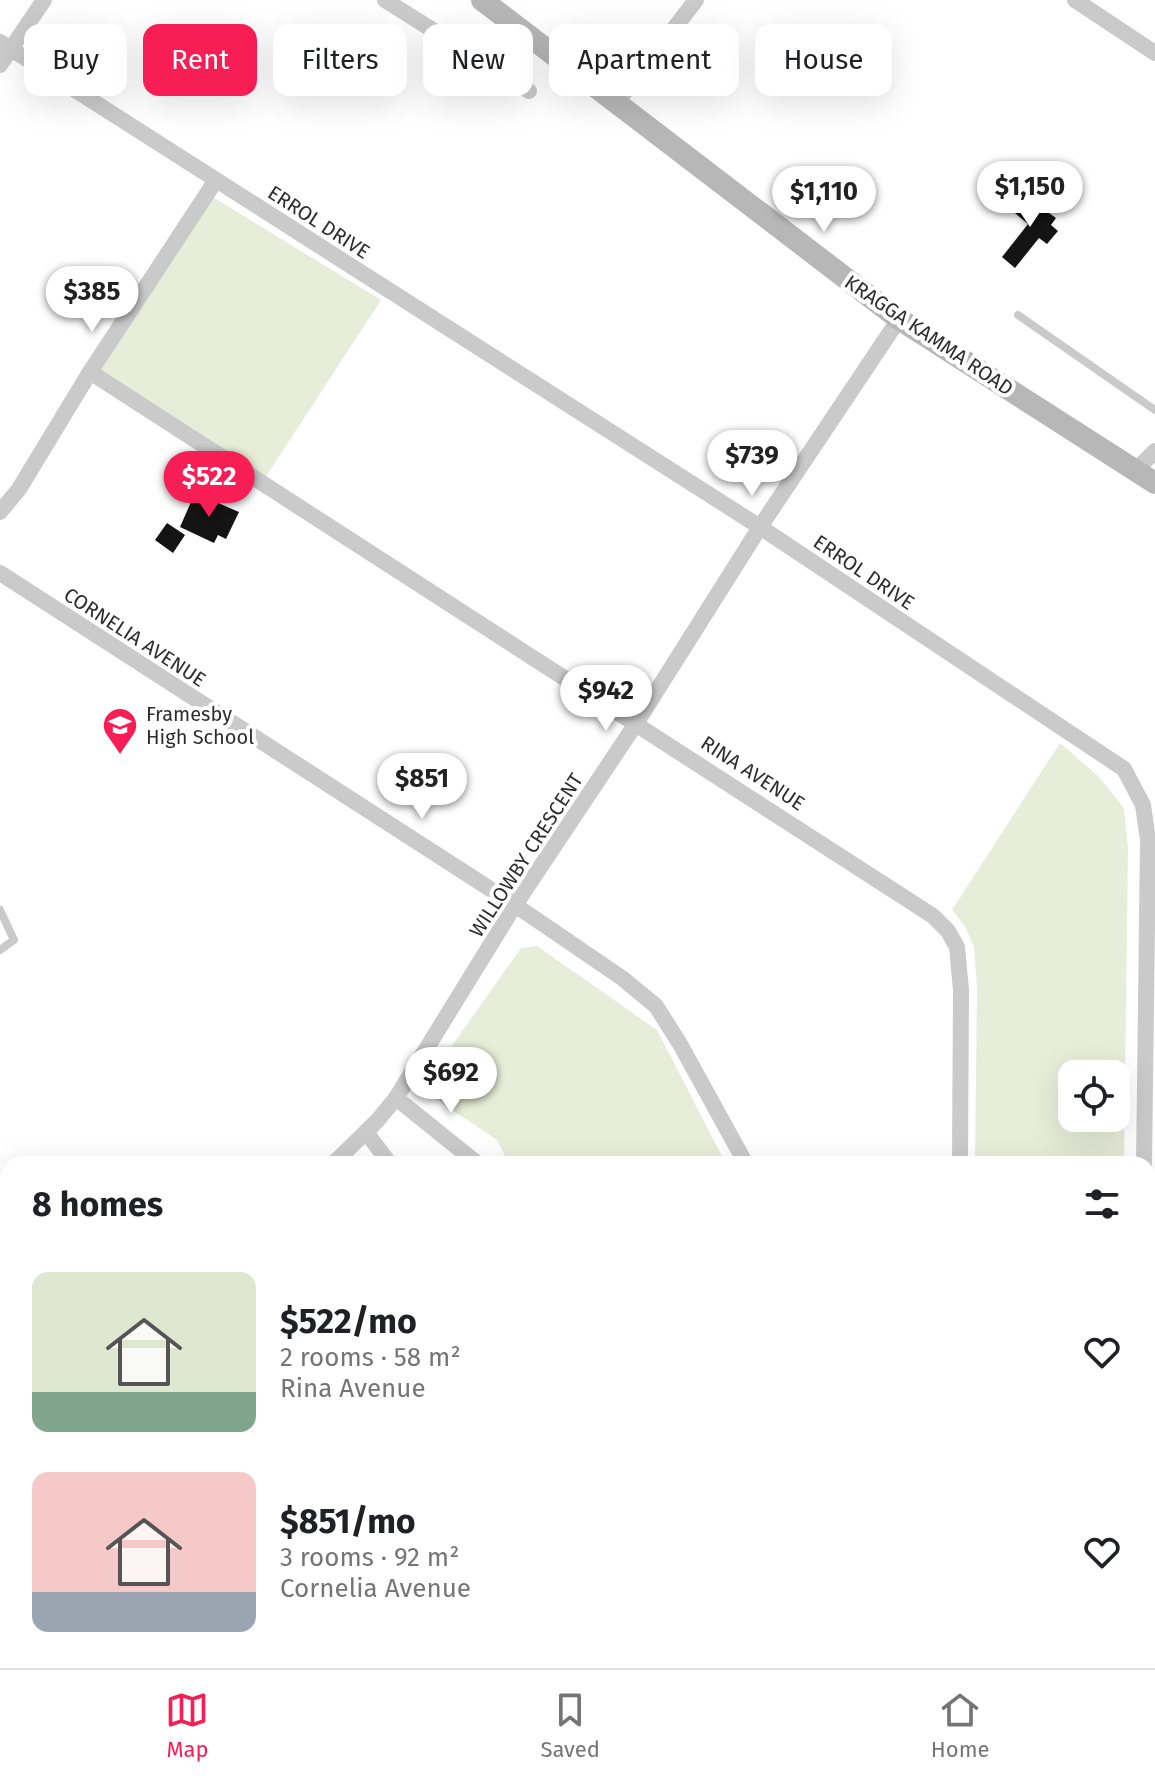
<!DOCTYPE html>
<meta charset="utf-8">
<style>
:root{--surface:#fff;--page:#f2f2f2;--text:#202124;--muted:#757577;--line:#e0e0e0;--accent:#f61e54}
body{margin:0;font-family:"Fira Sans",sans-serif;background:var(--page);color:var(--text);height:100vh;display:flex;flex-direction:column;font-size:30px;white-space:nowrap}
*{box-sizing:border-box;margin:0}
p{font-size:26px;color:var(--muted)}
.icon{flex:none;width:44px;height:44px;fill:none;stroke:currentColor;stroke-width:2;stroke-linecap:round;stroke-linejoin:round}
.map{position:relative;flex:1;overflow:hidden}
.sheet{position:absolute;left:0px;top:1156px;width:1156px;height:512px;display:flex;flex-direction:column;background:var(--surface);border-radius:24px 24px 0 0;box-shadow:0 8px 32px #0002}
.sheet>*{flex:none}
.top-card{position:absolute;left:24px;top:24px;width:1108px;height:72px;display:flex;gap:16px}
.tools{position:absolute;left:1058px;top:1060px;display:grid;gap:16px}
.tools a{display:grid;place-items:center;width:72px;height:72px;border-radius:16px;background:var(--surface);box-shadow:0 8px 32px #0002;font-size:40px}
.price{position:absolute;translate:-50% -68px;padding:0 18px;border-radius:28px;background:#fff;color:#222;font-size:26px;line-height:52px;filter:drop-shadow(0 2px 4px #0008)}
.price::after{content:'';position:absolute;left:50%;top:48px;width:24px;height:18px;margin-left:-12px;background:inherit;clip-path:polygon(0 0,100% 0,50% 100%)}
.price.active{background:var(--accent);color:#fff}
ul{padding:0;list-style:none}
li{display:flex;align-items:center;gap:24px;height:200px;padding:0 32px}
li span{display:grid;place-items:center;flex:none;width:224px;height:160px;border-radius:16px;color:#555}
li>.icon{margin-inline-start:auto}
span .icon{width:96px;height:96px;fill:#fffc;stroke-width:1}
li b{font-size:34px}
h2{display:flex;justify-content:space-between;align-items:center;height:96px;padding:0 32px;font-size:34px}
.tag{padding:0 28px;border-radius:16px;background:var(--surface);box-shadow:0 8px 32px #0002;font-size:28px;line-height:72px}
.tag.active{background:var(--accent);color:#fff}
.menu{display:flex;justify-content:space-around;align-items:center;height:112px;border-top:2px solid var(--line);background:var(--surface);font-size:22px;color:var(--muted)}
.menu a{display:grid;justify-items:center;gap:4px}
.menu .active{color:var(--accent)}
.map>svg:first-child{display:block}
</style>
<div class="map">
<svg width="1155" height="1668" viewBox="0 0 1155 1668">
<rect width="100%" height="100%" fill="#fff"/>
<!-- green -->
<g fill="#e7edd9" fill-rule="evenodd">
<path d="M 211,196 L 381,300 L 265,478 L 101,370 Z"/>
<path d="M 1060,743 L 1099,777 L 1124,808 L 1128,848 L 1124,1164 L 975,1164 L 977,988 L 974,947 L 965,926 L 952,910 ZM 1072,1074 L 1116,1074 L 1116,1118 L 1072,1118 Z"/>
<path d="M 537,946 L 657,1030 L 726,1164 L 509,1164 L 497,1140 L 433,1097 L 429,1078 L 521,948 Z"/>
<path d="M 644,1660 L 729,1660 L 733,1668 L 628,1668 Z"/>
</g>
<!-- building -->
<g fill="#141414">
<path d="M 1021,193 L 1056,218 L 1051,225 L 1058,231 L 1047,244 L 1039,238 L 1015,268 L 1002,257 L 1028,224 L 1009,208 Z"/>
<path d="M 195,493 L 239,512 L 226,539 L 218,535 L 214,543 L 180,527 Z"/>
<path d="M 167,523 L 185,535 L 173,553 L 155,540 Z"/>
</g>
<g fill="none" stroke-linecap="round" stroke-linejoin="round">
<!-- service -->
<g stroke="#cacaca" stroke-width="8">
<path d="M 1018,315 L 1155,410"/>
<path d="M 0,910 L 14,940 L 0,950"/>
<path d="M 1148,1383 L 1155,1386"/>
</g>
<!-- minor -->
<g stroke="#cacaca" stroke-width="16">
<path d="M 385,0 L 529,91"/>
<path d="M 1075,0 L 1155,53"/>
<path d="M 0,42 L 760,527 L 1124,769 L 1143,805 L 1148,840 L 1144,1164"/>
<path d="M 0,65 L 44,0"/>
<path d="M 618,101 L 696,0"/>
<path d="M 90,372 L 933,916 L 948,931 L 957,947 L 961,990 L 960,1164"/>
<path d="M 1135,471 L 1155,451"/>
<path d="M 0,512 L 19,489 L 90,372 L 216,180"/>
<path d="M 0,573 L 515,905 L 622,978 L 656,1006 L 680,1044 L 746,1164"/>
<path d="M 396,1098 L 478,1164"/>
<path d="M 366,1132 L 390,1164"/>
<path d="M 333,1164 L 377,1121 L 396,1098 L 515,905 L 637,722 L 760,527 L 899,319"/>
<path d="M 0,1238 L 8,1254"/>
<path d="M 0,1639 L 8,1635"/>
<path d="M 400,1660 L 405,1668"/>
<path d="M 1068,1660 L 1080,1668"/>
<path d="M 584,1668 L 599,1660"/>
</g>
<!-- secondary -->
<path stroke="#b7b7b7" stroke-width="22" d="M 482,0 L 899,319 L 1155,483"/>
</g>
<!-- icons -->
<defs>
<g id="school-pin" transform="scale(1.8)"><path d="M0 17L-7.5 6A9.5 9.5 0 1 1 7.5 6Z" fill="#f61e54" stroke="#fff"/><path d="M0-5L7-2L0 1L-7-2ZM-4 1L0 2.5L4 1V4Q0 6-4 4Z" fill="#fff"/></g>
</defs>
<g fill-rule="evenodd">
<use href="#school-pin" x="120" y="725"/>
</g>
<g text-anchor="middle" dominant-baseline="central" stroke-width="8" stroke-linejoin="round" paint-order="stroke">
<!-- street labels -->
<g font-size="20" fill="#2d2d2d" stroke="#fff">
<text transform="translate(319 222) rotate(33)">ERROL DRIVE</text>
<text transform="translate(929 335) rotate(34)">KRAGGA KAMMA ROAD</text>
<text transform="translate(864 572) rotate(34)">ERROL DRIVE</text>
<text transform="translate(135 637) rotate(33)">CORNELIA AVENUE</text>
<text transform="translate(753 773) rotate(33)">RINA AVENUE</text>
<text transform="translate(526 855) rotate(-57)">WILLOWBY CRESCENT</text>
</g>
<!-- poi labels -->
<g font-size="20" fill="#2d2d2d" stroke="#fff" text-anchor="start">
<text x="146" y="714">Framesby<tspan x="146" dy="23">High School</tspan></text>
</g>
</g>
</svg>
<div class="tools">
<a><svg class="icon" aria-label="locate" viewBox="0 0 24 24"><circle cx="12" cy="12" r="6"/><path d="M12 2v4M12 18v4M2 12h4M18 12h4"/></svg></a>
</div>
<b class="price" style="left:1030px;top:229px">$1,150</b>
<b class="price" style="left:824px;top:234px">$1,110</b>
<b class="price" style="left:92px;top:334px">$385</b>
<b class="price" style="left:752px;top:498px">$739</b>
<b class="price active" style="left:209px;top:519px">$522</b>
<b class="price" style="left:606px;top:733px">$942</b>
<b class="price" style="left:422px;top:821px">$851</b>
<b class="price" style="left:451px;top:1115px">$692</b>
<div class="top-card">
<a class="tag">Buy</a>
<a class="tag active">Rent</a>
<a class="tag">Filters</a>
<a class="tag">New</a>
<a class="tag">Apartment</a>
<a class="tag">House</a>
</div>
<section class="sheet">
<h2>8 homes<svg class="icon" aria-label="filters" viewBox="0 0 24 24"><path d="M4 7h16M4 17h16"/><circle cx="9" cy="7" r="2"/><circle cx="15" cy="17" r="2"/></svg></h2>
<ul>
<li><span style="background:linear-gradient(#dfe7d0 75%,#7fa58c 0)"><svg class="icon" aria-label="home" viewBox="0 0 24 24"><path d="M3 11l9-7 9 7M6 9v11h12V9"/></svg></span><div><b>$522/mo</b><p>2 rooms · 58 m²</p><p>Rina Avenue</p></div><svg class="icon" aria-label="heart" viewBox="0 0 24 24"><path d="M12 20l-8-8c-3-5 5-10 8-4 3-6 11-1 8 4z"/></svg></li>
<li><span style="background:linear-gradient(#f6c9c9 75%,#9aa5b1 0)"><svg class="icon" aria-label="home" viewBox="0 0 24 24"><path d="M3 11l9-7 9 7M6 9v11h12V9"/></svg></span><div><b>$851/mo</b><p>3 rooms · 92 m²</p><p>Cornelia Avenue</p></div><svg class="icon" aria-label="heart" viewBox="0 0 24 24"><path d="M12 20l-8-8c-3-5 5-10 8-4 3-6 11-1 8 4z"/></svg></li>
</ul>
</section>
</div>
<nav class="menu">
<a class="active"><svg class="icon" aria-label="map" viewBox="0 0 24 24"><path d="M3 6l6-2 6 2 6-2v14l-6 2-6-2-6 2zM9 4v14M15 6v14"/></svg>Map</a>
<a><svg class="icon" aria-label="saved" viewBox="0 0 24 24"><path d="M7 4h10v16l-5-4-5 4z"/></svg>Saved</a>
<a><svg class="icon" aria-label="home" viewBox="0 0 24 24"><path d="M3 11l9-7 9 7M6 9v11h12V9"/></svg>Home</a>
</nav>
